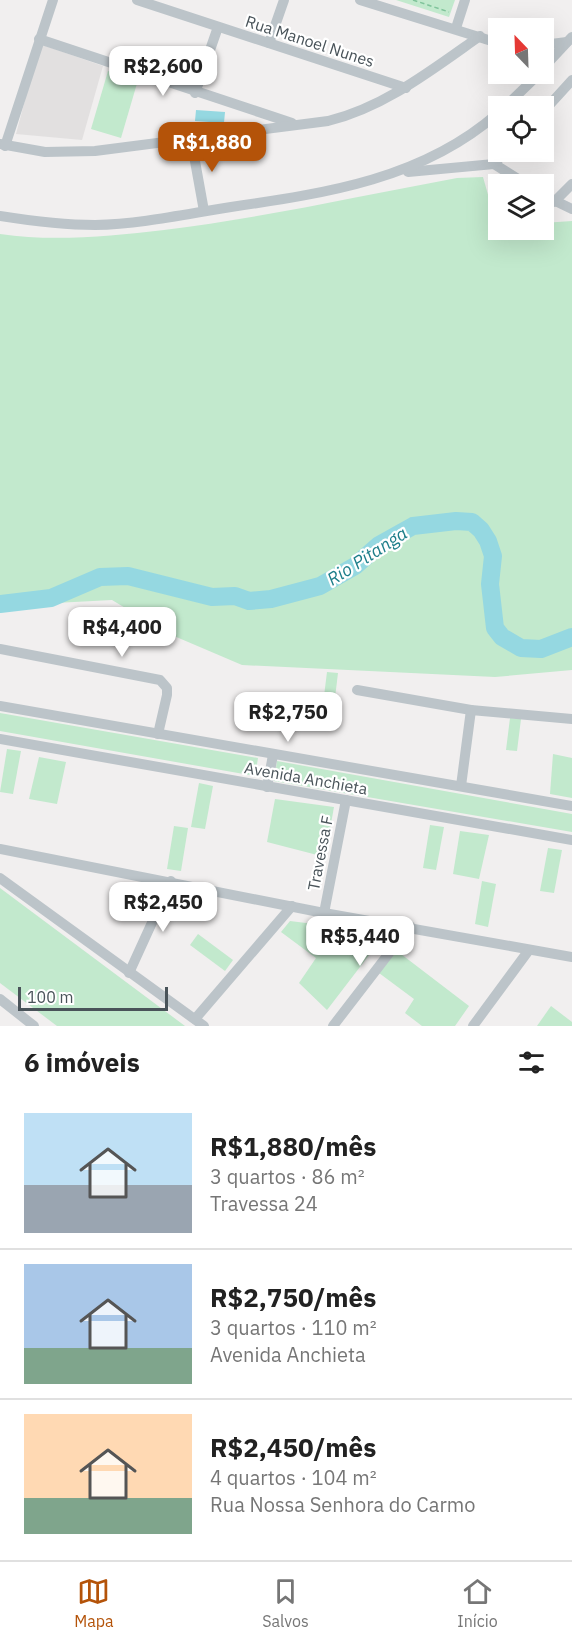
<!DOCTYPE html>
<html lang="pt">
<meta charset="utf-8">
<style>
:root{--surface:#fff;--page:#f2f2f2;--text:#222;--muted:#767676;--line:#e0e0e0;--accent:#b45309}
body{margin:0;font-family:"IBM Plex Sans",sans-serif;background:var(--page);color:var(--text);height:100vh;display:flex;flex-direction:column;font-size:22px;white-space:nowrap}
*{box-sizing:border-box;margin:0}
p{font-size:20px;color:var(--muted)}
.icon{flex:none;width:33px;height:33px;fill:none;stroke:currentColor;stroke-width:2;stroke-linecap:round;stroke-linejoin:round}
.map{position:relative;height:1026px;overflow:hidden}
.details{display:flex;flex-direction:column;background:var(--surface);flex:1}
.details>*{flex:none}
.needle{width:39px;rotate:337deg}
.controls{position:absolute;left:488px;top:18px;display:grid;gap:12px}
.controls a{display:grid;place-items:center;width:66px;height:66px;border-radius:0px;background:var(--surface);box-shadow:0 6px 24px #0002;font-size:30px}
.scale{position:absolute;left:18px;bottom:15px;width:150px;box-sizing:border-box;padding-left:6px;border:3px solid #495359;border-top:0;font-size:16px;line-height:21px;white-space:nowrap;color:#495359;-webkit-text-stroke:4px #fff;paint-order:stroke}
.price{position:absolute;translate:-50% -51px;padding:0 14px;border-radius:12px;background:#fff;color:#222;font-size:20px;line-height:39px;filter:drop-shadow(0 2px 3px #0008)}
.price::after{content:'';position:absolute;left:50%;top:36px;width:18px;height:14px;margin-left:-9px;background:inherit;clip-path:polygon(0 0,100% 0,50% 100%)}
.price.current{background:var(--accent);color:#fff}
ul{padding:0;list-style:none}
li{display:flex;align-items:center;gap:18px;height:150px;padding:0 24px}
li+li{border-top:2px solid var(--line)}
li span{display:grid;place-items:center;flex:none;width:168px;height:120px;border-radius:0px;color:#555}
li>.icon{margin-inline-start:auto}
span .icon{width:72px;height:72px;fill:#fffc;stroke-width:1}
li b{font-size:26px}
h2{display:flex;justify-content:space-between;align-items:center;height:72px;padding:0 24px;font-size:26px}
.dock{display:flex;justify-content:space-around;align-items:center;height:84px;border-top:2px solid var(--line);background:var(--surface);font-size:16px;color:var(--muted)}
.dock a{display:grid;justify-items:center;gap:3px}
.dock .current{color:var(--accent)}
.map>svg:first-child{display:block}
</style>
<div class="map">
<svg width="572" height="1026" viewBox="0 0 572 1026">
<rect width="100%" height="100%" fill="#f1efef"/>
<!-- education -->
<path fill="#e2e0e0" d="M 40,44 L 103,66 L 82,140 L 16,134 Z"/>
<!-- green -->
<g fill="#c2e9cd">
<path d="M 396,0 L 455,0 L 449,17 Z"/>
<path d="M 108,71 L 138,80 L 121,138 L 91,129 Z"/>
<path d="M 483,177 L 498,230 L 543,230 L 543,223 L 572,221 L 572,670 L 495,677 L 242,665 L 167,633 L 112,600 L 55,603 L 0,611 L 0,234 C 54,242 110,236 164,230 C 263,218 359,196 457,178 Z"/>
<path d="M 327,672 L 338,673 L 334,706 L 323,704 Z"/>
<path d="M 0,713 L 258,758 L 255,776 L 0,731 Z"/>
<path d="M 510,718 L 521,719 L 517,751 L 506,750 Z"/>
<path d="M 7,749 L 21,751 L 13,794 L 0,792 Z"/>
<path d="M 553,754 L 572,758 L 572,798 L 550,794 Z"/>
<path d="M 39,757 L 66,762 L 57,804 L 29,799 Z"/>
<path d="M 277,761 L 572,814 L 572,832 L 274,781 Z"/>
<path d="M 199,783 L 213,786 L 205,829 L 191,827 Z"/>
<path d="M 275,799 L 334,807 L 325,857 L 267,842 Z"/>
<path d="M 430,825 L 444,827 L 436,870 L 423,868 Z"/>
<path d="M 174,826 L 188,828 L 181,871 L 167,869 Z"/>
<path d="M 460,831 L 489,835 L 479,879 L 453,874 Z"/>
<path d="M 548,848 L 562,850 L 554,893 L 540,891 Z"/>
<path d="M 482,881 L 496,884 L 488,927 L 475,924 Z"/>
<path d="M 0,888 L 185,1026 L 57,1026 L 0,983 Z"/>
<path d="M 290,921 L 386,933 L 327,1010 L 299,983 L 316,958 L 281,932 Z"/>
<path d="M 198,934 L 233,960 L 225,971 L 190,945 Z"/>
<path d="M 397,951 L 469,1006 L 455,1026 L 422,1026 L 405,1013 L 414,999 L 379,973 Z"/>
<path d="M 551,1006 L 572,1022 L 572,1026 L 537,1026 Z"/>
</g>
<!-- water -->
<path fill="#95d8e1" d="M 196,110 L 225,112 L 224,123 L 195,121 Z"/>
<g fill="none" stroke-linecap="round" stroke-linejoin="round">
<!-- river -->
<path stroke="#95d8e1" stroke-width="18" d="M 0,604 L 51,598 L 100,577 L 128,576 L 212,597 L 235,596 L 249,601 L 271,599 L 320,586 L 355,566 L 379,545 L 413,526 L 456,521 L 472,522 L 481,530 L 488,541 L 493,556 L 490,584 L 495,628 L 502,637 L 521,648 L 541,649 L 572,637"/>
<!-- path -->
<path stroke="#7fc39a" stroke-width="1.5" stroke-dasharray="4.5 3" stroke-linecap="butt" d="M 413,0 L 449,12"/>
<!-- minor -->
<g stroke="#bcc4c9" stroke-width="10">
<path d="M 137,0 L 406,88"/>
<path d="M 360,0 L 498,43"/>
<path d="M 456,28 L 465,0"/>
<path d="M 39,39 L 292,123"/>
<path d="M 269,43 L 284,0"/>
<path d="M 543,45 L 567,42"/>
<path d="M 543,68 L 572,37"/>
<path d="M 195,93 L 218,27"/>
<path d="M 506,106 L 539,74"/>
<path d="M 543,112 L 572,80"/>
<path d="M 191,139 L 204,211"/>
<path d="M 0,144 L 45,152 L 95,151 L 328,121 C 385,107 433,69 480,36"/>
<path d="M 5,146 L 53,0"/>
<path d="M 494,164 L 505,152"/>
<path d="M 408,172 L 494,164 L 526,184"/>
<path d="M 543,195 L 572,209"/>
<path d="M 554,202 L 572,184"/>
<path d="M 0,216 C 32,221 63,225 95,225 C 141,224 186,214 231,207 C 327,193 423,179 498,113"/>
<path d="M 0,649 L 160,680 L 167,688 L 167,695 L 158,734"/>
<path d="M 357,690 L 471,710"/>
<path d="M 0,706 L 572,806"/>
<path d="M 0,739 L 572,840"/>
<path d="M 461,786 L 471,710 L 572,719"/>
<path d="M 267,787 L 273,755"/>
<path d="M 0,849 L 324,913 L 572,957"/>
<path d="M 0,878 L 204,1026"/>
<path d="M 324,913 L 346,800"/>
<path d="M 129,973 L 171,881"/>
<path d="M 0,999 L 34,1026"/>
<path d="M 195,1019 L 292,906"/>
<path d="M 333,1026 L 410,926"/>
<path d="M 473,1026 L 529,950"/>
</g>
</g>
<g text-anchor="middle" dominant-baseline="central" stroke-width="4.5" stroke-linejoin="round" paint-order="stroke">
<!-- street labels -->
<g font-size="16" fill="#495359" stroke="#fff">
<text transform="translate(310 41) rotate(18)">Rua Manoel Nunes</text>
<text transform="translate(306 778) rotate(10)">Avenida Anchieta</text>
<text transform="translate(320 853) rotate(-79)">Travessa F</text>
</g>
<!-- water labels -->
<g font-size="18" font-style="italic" fill="#1d7e8a" stroke="#fff">
<text transform="translate(367 556) rotate(-33)">Rio Pitanga</text>
</g>
</g>
</svg>
<div class="controls">
<a><svg class="needle" viewBox="-14 -14 28 28"><path d="M0-13l5 13h-10z" fill="#e53935"/><path d="M0 13l5-13h-10z" fill="#767676"/></svg></a>
<a><svg class="icon" aria-label="locate" viewBox="0 0 24 24"><circle cx="12" cy="12" r="6"/><path d="M12 2v4M12 18v4M2 12h4M18 12h4"/></svg></a>
<a><svg class="icon" aria-label="layers" viewBox="0 0 24 24"><path d="M12 4l9 5-9 5-9-5zM3 14l9 5 9-5"/></svg></a>
</div>
<div class="scale">100 m</div>
<b class="price" style="left:163px;top:97px">R$2,600</b>
<b class="price current" style="left:212px;top:173px">R$1,880</b>
<b class="price" style="left:122px;top:658px">R$4,400</b>
<b class="price" style="left:288px;top:743px">R$2,750</b>
<b class="price" style="left:163px;top:933px">R$2,450</b>
<b class="price" style="left:360px;top:967px">R$5,440</b>
</div>
<section class="details">
<h2>6 imóveis<svg class="icon" aria-label="filters" viewBox="0 0 24 24"><path d="M4 7h16M4 17h16"/><circle cx="9" cy="7" r="2"/><circle cx="15" cy="17" r="2"/></svg></h2>
<ul>
<li><span style="background:linear-gradient(#bfe0f5 60%,#9aa5b1 0)"><svg class="icon" aria-label="home" viewBox="0 0 24 24"><path d="M3 11l9-7 9 7M6 9v11h12V9"/></svg></span><div><b>R$1,880/mês</b><p>3 quartos · 86 m²</p><p>Travessa 24</p></div></li>
<li><span style="background:linear-gradient(#a9c7e8 70%,#7fa58c 0)"><svg class="icon" aria-label="home" viewBox="0 0 24 24"><path d="M3 11l9-7 9 7M6 9v11h12V9"/></svg></span><div><b>R$2,750/mês</b><p>3 quartos · 110 m²</p><p>Avenida Anchieta</p></div></li>
<li><span style="background:linear-gradient(#ffd9b3 70%,#7fa58c 0)"><svg class="icon" aria-label="home" viewBox="0 0 24 24"><path d="M3 11l9-7 9 7M6 9v11h12V9"/></svg></span><div><b>R$2,450/mês</b><p>4 quartos · 104 m²</p><p>Rua Nossa Senhora do Carmo</p></div></li>
</ul>
</section>
<nav class="dock">
<a class="current"><svg class="icon" aria-label="map" viewBox="0 0 24 24"><path d="M3 6l6-2 6 2 6-2v14l-6 2-6-2-6 2zM9 4v14M15 6v14"/></svg>Mapa</a>
<a><svg class="icon" aria-label="saved" viewBox="0 0 24 24"><path d="M7 4h10v16l-5-4-5 4z"/></svg>Salvos</a>
<a><svg class="icon" aria-label="home" viewBox="0 0 24 24"><path d="M3 11l9-7 9 7M6 9v11h12V9"/></svg>Início</a>
</nav>
